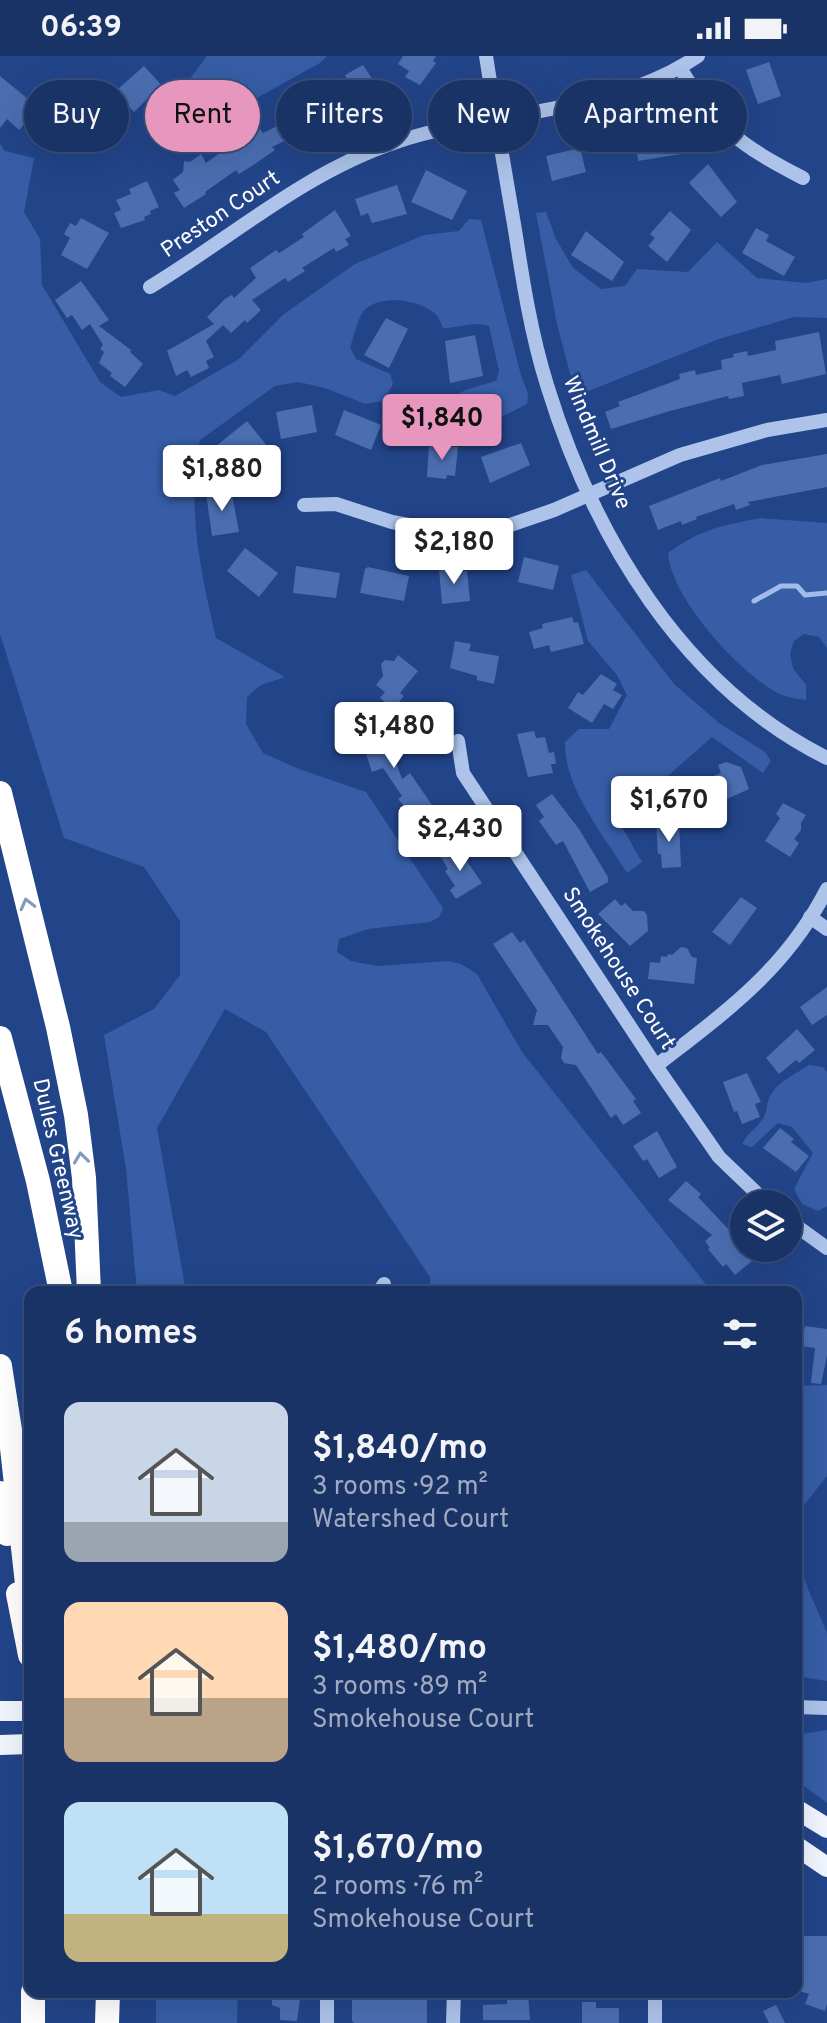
<!DOCTYPE html>
<meta charset="utf-8">
<style>
:root{--surface:#1a3367;--page:#233b6d;--text:#f1f3f6;--muted:#9faac0;--line:#384e7b;--accent:#e797bd}
body{margin:0;font-family:Overpass,sans-serif;background:var(--page);color:var(--text);height:100vh;display:flex;flex-direction:column;font-size:30px;white-space:nowrap}
*{box-sizing:border-box;margin:0}
p{font-size:26px;color:var(--muted)}
.icon{flex:none;width:44px;height:44px;fill:none;stroke:currentColor;stroke-width:2;stroke-linecap:round;stroke-linejoin:round}
.map{position:relative;flex:1;overflow:hidden}
.panel{position:absolute;left:24px;top:1230px;width:778px;height:712px;display:flex;flex-direction:column;background:var(--surface);border-radius:16px;box-shadow:0 8px 32px #0002,0 0 0 2px var(--line)}
.panel>*{flex:none}
.hud{position:absolute;left:24px;top:24px;width:780px;height:72px;display:flex;gap:16px}
.fabs{position:absolute;left:730px;top:1134px;display:grid;gap:16px}
.fabs a{display:grid;place-items:center;width:72px;height:72px;border-radius:50%;background:var(--surface);box-shadow:0 8px 32px #0002,0 0 0 2px var(--line);font-size:40px}
.price{position:absolute;translate:-50% -68px;padding:0 18px;border-radius:8px;background:#fff;color:#222;font-size:26px;line-height:52px;filter:drop-shadow(0 2px 4px #0008)}
.price::after{content:'';position:absolute;left:50%;top:48px;width:24px;height:18px;margin-left:-12px;background:inherit;clip-path:polygon(0 0,100% 0,50% 100%)}
.price.active{background:var(--accent);color:#111}
ul{padding:0;list-style:none}
li{display:flex;align-items:center;gap:24px;height:200px;padding:0 40px}
li span{display:grid;place-items:center;flex:none;width:224px;height:160px;border-radius:16px;color:#555}
li>.icon{margin-inline-start:auto}
span .icon{width:96px;height:96px;fill:#fffc;stroke-width:1}
li b{font-size:34px}
h2{display:flex;justify-content:space-between;align-items:center;height:96px;padding:0 40px;font-size:34px}
.pill{padding:0 28px;border-radius:36px;background:var(--surface);box-shadow:0 8px 32px #0002,0 0 0 2px var(--line);font-size:28px;line-height:72px}
.pill.active{background:var(--accent);color:#111}
.status{display:flex;justify-content:space-between;align-items:center;height:56px;padding:0 40px;background:var(--surface);direction:ltr}
.status svg{height:22px;fill:currentColor}
.map>svg:first-child{display:block}
</style>
<div class="status"><b>06:39</b><svg viewBox="0 0 49 12"><path d="M0 12V9h3v3zM5 12V6h3v6zM10 12V3h3v9zM15 12V0h3v12zM26 1h20v11H26zM47 4h2v5h-2z"/></svg></div>
<div class="map">
<svg width="827" height="1967" viewBox="0 0 827 1967">
<rect width="100%" height="100%" fill="#224489"/>
<!-- green -->
<g fill="#365da6">
<path d="M 207,0 L 327,0 L 320,7 L 235,54 L 210,60 L 195,40 L 191,21 Z"/>
<path d="M 0,88 L 5,95 L 34,102 L 24,156 L 40,183 L 42,229 L 100,326 L 121,341 L 159,334 L 175,340 L 239,303 L 284,258 L 355,208 L 424,179 L 459,175 L 469,163 L 481,164 L 521,319 L 528,338 L 527,348 C 499,364 469,374 437,377 L 432,369 C 448,335 463,335 496,325 L 499,315 L 489,270 C 473,265 459,272 443,272 C 441,268 440,264 438,261 C 424,243 377,237 363,256 C 357,265 354,281 350,291 L 356,303 L 390,318 L 393,328 L 383,345 L 365,348 L 325,332 L 298,326 L 275,330 L 200,384 C 186,450 201,518 216,582 L 285,621 L 261,629 L 247,641 L 246,668 L 263,697 L 299,713 L 366,736 L 443,852 L 439,861 L 430,866 L 368,873 L 339,883 L 337,896 L 351,905 L 377,910 L 448,905 L 461,908 L 477,918 L 522,996 L 712,1236 L 430,1236 L 430,1221 L 266,976 L 225,953 L 157,1072 L 186,1236 L 137,1236 L 126,1113 L 104,979 L 154,953 L 180,919 L 180,865 L 144,811 L 64,782 L 0,578 Z"/>
<path d="M 546,156 L 556,183 L 573,212 L 601,233 L 625,230 L 637,213 L 688,216 L 717,186 L 757,222 L 806,227 L 827,223 L 827,262 L 794,261 L 719,283 L 576,340 L 557,268 L 536,157 Z"/>
<path d="M 760,462 L 827,467 L 827,592 L 819,581 L 804,578 L 794,585 L 790,598 L 793,612 L 806,629 L 806,644 C 796,643 785,641 776,636 C 738,615 671,542 668,497 C 701,473 721,470 760,462 Z"/>
<path d="M 586,514 L 674,628 L 719,667 L 765,696 L 771,705 L 763,717 L 712,681 L 618,764 L 642,806 L 627,817 C 603,778 564,732 565,686 L 579,673 L 609,673 L 627,639 L 617,619 L 588,585 L 571,519 Z"/>
<path d="M 809,1009 L 823,1011 L 827,1016 L 827,1150 L 818,1155 L 802,1148 L 794,1133 L 813,1097 L 792,1071 L 778,1067 L 752,1091 L 742,1088 C 749,1075 755,1074 762,1064 C 768,1057 766,1048 770,1040 C 777,1026 796,1018 809,1009 Z"/>
<path d="M 796,1327 L 799,1330 L 827,1329 L 827,1420 L 796,1459 Z"/>
<path d="M 796,1496 L 808,1533 L 827,1577 L 827,1625 L 796,1620 Z"/>
<path d="M 827,1674 L 827,1747 L 796,1724 L 796,1679 Z"/>
<path d="M 156,1936 L 238,1936 L 237,1967 L 156,1967 Z"/>
</g>
<g fill="none" stroke-linecap="round" stroke-linejoin="round">
<!-- stream -->
<path stroke="#a1bceb" stroke-width="5" d="M 754,545 L 781,530 L 797,530 L 805,539 L 827,537"/>
</g>
<!-- building -->
<g fill="#4b6eb1">
<path d="M 403,0 L 436,0 L 433,5 L 436,7 L 420,29 L 405,21 L 409,15 L 398,8 Z"/>
<path d="M 769,6 L 781,40 L 758,48 L 746,14 Z"/>
<path d="M 363,9 L 381,36 L 368,43 L 371,47 L 349,59 L 341,61 L 336,52 L 313,64 L 314,67 L 307,70 L 309,73 L 272,91 L 275,94 L 252,110 L 239,118 L 236,114 L 205,136 L 206,138 L 184,152 L 174,137 L 180,134 L 173,124 L 183,116 L 184,105 L 190,106 L 201,98 L 206,107 L 227,92 L 221,84 L 244,68 L 249,74 L 257,69 L 263,77 L 283,67 L 278,57 L 294,49 L 292,45 L 310,36 L 313,42 L 347,23 L 345,19 Z"/>
<path d="M 144,10 L 166,34 L 152,48 L 147,43 L 134,56 L 127,48 L 122,53 L 110,40 Z"/>
<path d="M 0,20 L 45,57 L 33,70 L 27,65 L 19,74 L 7,63 L 0,72 Z"/>
<path d="M 89,56 L 89,59 L 103,57 L 104,86 L 68,89 L 67,77 L 59,78 L 56,61 Z"/>
<path d="M 678,73 L 681,98 L 638,105 L 635,78 Z"/>
<path d="M 580,92 L 586,116 L 552,125 L 546,100 Z"/>
<path d="M 708,108 L 737,146 L 721,161 L 689,127 Z"/>
<path d="M 426,114 L 467,135 L 452,164 L 411,146 Z"/>
<path d="M 147,125 L 159,151 L 150,155 L 151,158 L 144,161 L 145,164 L 121,172 L 114,157 L 121,154 L 116,144 L 131,138 L 129,133 Z"/>
<path d="M 397,129 L 407,158 L 372,167 L 368,157 L 361,160 L 355,143 Z"/>
<path d="M 335,154 L 351,180 L 345,183 L 349,189 L 336,196 L 334,192 L 302,212 L 305,215 L 288,226 L 285,222 L 252,244 L 261,254 L 247,267 L 245,264 L 231,277 L 223,269 L 206,285 L 214,301 L 206,305 L 209,312 L 191,321 L 187,314 L 176,320 L 167,295 L 214,268 L 207,261 L 226,242 L 232,239 L 234,242 L 256,222 L 250,212 L 276,194 L 279,197 L 304,181 L 302,178 Z"/>
<path d="M 670,155 L 691,174 L 667,206 L 648,190 L 655,182 L 650,178 Z"/>
<path d="M 81,162 L 109,177 L 87,213 L 61,199 L 70,182 L 64,178 L 70,167 L 76,170 Z"/>
<path d="M 756,172 L 769,179 L 766,185 L 795,201 L 784,220 L 742,197 Z"/>
<path d="M 586,175 L 624,206 L 612,225 L 571,199 Z"/>
<path d="M 81,225 L 109,264 L 99,270 L 131,294 L 130,296 L 143,308 L 125,331 L 110,320 L 112,317 L 99,307 L 104,296 L 100,293 L 103,289 L 90,268 L 82,274 L 72,259 L 67,262 L 55,244 Z"/>
<path d="M 386,262 L 408,273 L 389,312 L 364,299 Z"/>
<path d="M 819,276 L 826,318 L 782,328 L 780,319 L 742,327 L 744,340 L 729,343 L 728,340 L 670,355 L 611,373 L 605,356 L 620,350 L 618,346 L 680,323 L 679,318 L 695,314 L 696,319 L 722,313 L 721,304 L 734,301 L 733,298 L 747,295 L 748,300 L 776,294 L 775,285 Z"/>
<path d="M 475,279 L 483,320 L 450,327 L 445,285 Z"/>
<path d="M 312,349 L 317,376 L 281,383 L 276,356 Z"/>
<path d="M 344,354 L 381,369 L 371,394 L 335,379 Z"/>
<path d="M 247,365 L 268,391 L 234,415 L 215,391 Z"/>
<path d="M 521,387 L 530,409 L 490,427 L 481,401 Z"/>
<path d="M 429,389 L 458,391 L 455,420 L 447,419 L 446,423 L 427,421 Z"/>
<path d="M 827,398 L 827,431 L 748,446 L 750,449 L 736,454 L 734,448 L 696,461 L 697,463 L 682,469 L 681,465 L 658,474 L 649,450 L 720,422 L 721,425 L 762,409 Z"/>
<path d="M 231,433 L 239,476 L 212,480 L 206,437 Z"/>
<path d="M 245,492 L 278,517 L 259,541 L 227,515 Z"/>
<path d="M 524,501 L 559,510 L 553,534 L 518,526 Z"/>
<path d="M 296,510 L 340,517 L 336,542 L 293,537 Z"/>
<path d="M 368,511 L 409,520 L 404,545 L 360,537 L 365,513 Z"/>
<path d="M 456,512 L 456,516 L 467,515 L 470,545 L 442,548 L 439,513 Z"/>
<path d="M 572,561 L 574,567 L 578,566 L 584,588 L 551,596 L 549,589 L 534,593 L 529,576 L 543,572 L 542,568 Z"/>
<path d="M 455,585 L 471,588 L 469,595 L 499,600 L 494,628 L 477,624 L 477,620 L 450,612 Z"/>
<path d="M 398,599 L 418,615 L 400,637 L 404,640 L 393,653 L 380,642 L 385,636 L 376,629 L 383,620 L 381,608 L 385,604 L 394,605 Z"/>
<path d="M 601,618 L 617,628 L 613,634 L 622,639 L 613,653 L 604,648 L 592,667 L 568,652 L 578,636 L 583,639 Z"/>
<path d="M 381,665 L 402,723 L 410,717 L 434,752 L 417,764 L 398,743 L 402,740 L 383,712 L 372,716 L 362,686 L 366,685 L 362,671 Z"/>
<path d="M 534,675 L 536,682 L 545,681 L 549,697 L 554,696 L 556,708 L 551,708 L 553,717 L 528,721 L 517,678 Z"/>
<path d="M 726,706 L 741,711 L 749,733 L 709,751 L 700,725 L 721,717 L 718,709 Z"/>
<path d="M 552,738 L 579,773 L 608,821 L 608,826 L 590,836 L 563,785 L 556,789 L 539,765 L 544,761 L 536,749 Z"/>
<path d="M 783,747 L 806,759 L 801,767 L 801,774 L 794,783 L 799,787 L 790,801 L 765,785 L 780,762 L 776,758 Z"/>
<path d="M 679,765 L 681,811 L 662,812 L 661,798 L 658,798 L 656,767 Z"/>
<path d="M 457,791 L 482,827 L 456,843 L 450,834 L 455,830 L 445,815 L 448,813 L 441,801 Z"/>
<path d="M 741,841 L 757,852 L 730,889 L 712,876 Z"/>
<path d="M 615,843 L 621,850 L 625,847 L 633,855 L 644,855 L 647,859 L 648,875 L 630,890 L 598,858 Z"/>
<path d="M 512,876 L 520,887 L 524,884 L 598,998 L 601,996 L 636,1043 L 633,1045 L 641,1057 L 623,1069 L 616,1058 L 611,1062 L 576,1009 L 564,1007 L 561,1002 L 563,991 L 548,969 L 533,969 L 537,954 L 493,888 Z"/>
<path d="M 681,891 L 687,892 L 692,901 L 697,902 L 694,928 L 648,923 L 650,906 L 660,907 L 661,900 L 667,901 L 668,898 L 672,899 Z"/>
<path d="M 827,931 L 827,959 L 812,969 L 800,951 Z"/>
<path d="M 797,973 L 815,994 L 799,1007 L 796,1004 L 779,1018 L 766,1002 Z"/>
<path d="M 747,1017 L 761,1046 L 755,1048 L 760,1061 L 742,1068 L 737,1055 L 734,1056 L 723,1026 Z"/>
<path d="M 780,1072 L 794,1083 L 791,1086 L 809,1100 L 796,1116 L 763,1092 Z"/>
<path d="M 657,1075 L 677,1111 L 659,1122 L 647,1103 L 643,1105 L 633,1090 Z"/>
<path d="M 686,1125 L 701,1138 L 698,1141 L 746,1192 L 743,1195 L 752,1205 L 735,1219 L 726,1208 L 723,1211 L 708,1193 L 710,1192 L 705,1185 L 712,1179 L 668,1144 Z"/>
<path d="M 805,1270 L 827,1273 L 827,1300 L 821,1328 L 811,1327 L 815,1292 L 801,1290 Z"/>
<path d="M 798,1880 L 827,1880 L 827,1948 L 825,1955 L 805,1948 L 809,1938 L 796,1934 Z"/>
<path d="M 272,1936 L 301,1936 L 297,1965 L 280,1964 L 280,1952 L 272,1949 Z"/>
<path d="M 352,1936 L 427,1936 L 427,1967 L 354,1967 L 352,1965 Z"/>
<path d="M 507,1937 L 528,1937 L 530,1964 L 483,1964 L 483,1949 L 507,1948 Z"/>
<path d="M 582,1946 L 596,1946 L 596,1952 L 619,1952 L 619,1967 L 582,1967 Z"/>
<path d="M 776,1949 L 785,1967 L 769,1967 L 763,1955 Z"/>
</g>
<g fill="none" stroke-linecap="round" stroke-linejoin="round">
<!-- minor -->
<g stroke="#adc3ea" stroke-width="14">
<path d="M 486,0 C 495,58 505,116 515,174 C 523,226 531,278 547,329 C 593,479 682,630 827,702"/>
<path d="M 680,12 C 718,74 740,89 803,122"/>
<path d="M 150,231 C 231,182 305,116 396,86 C 495,53 609,60 698,0"/>
<path d="M 304,449 L 336,448 L 392,466 L 431,473 L 488,472 L 510,469 L 554,454 L 680,399 L 767,374 L 827,364"/>
<path d="M 458,685 L 463,717 L 656,1010 L 719,1101 L 768,1148"/>
<path d="M 810,861 L 827,873"/>
<path d="M 656,1010 C 725,956 785,915 827,833"/>
<path d="M 788,1164 L 827,1192"/>
<path d="M 379,1236 L 384,1228"/>
<path d="M 796,1651 L 827,1652"/>
<path d="M 327,1967 L 327,1936"/>
<path d="M 453,1967 L 454,1936"/>
<path d="M 655,1967 L 655,1936"/>
</g>
<!-- major -->
<g stroke="#f1f5fe" stroke-width="20">
<path d="M 0,1655 L 30,1655"/>
<path d="M 0,1689 L 30,1688"/>
<path d="M 796,1753 L 827,1772"/>
<path d="M 796,1790 L 827,1811"/>
</g>
<!-- highway -->
<g stroke="#fff" stroke-width="24">
<path d="M 0,737 L 58,971 L 76,1059 L 84,1122 L 89,1236"/>
<path d="M 0,982 L 38,1125 L 61,1236"/>
<path d="M 0,1310 L 10,1374 L 30,1555"/>
<path d="M 0,1437 L 7,1478"/>
<path d="M 18,1538 L 30,1599"/>
<path d="M 33,1967 L 33,1936"/>
<path d="M 107,1967 L 108,1936"/>
</g>
</g>
<!-- one-way arrows -->
<defs><path id="oneway-chevron" d="M-2-3.5L2.5 0L-2 3.5" fill="none" stroke-width="1.6" stroke-linecap="round" stroke-linejoin="round" transform="scale(2)"/></defs>
<g stroke="#8598be">
<use href="#oneway-chevron" transform="translate(27 848) rotate(-104)"/>
<use href="#oneway-chevron" transform="translate(81 1102) rotate(-97)"/>
</g>
<g text-anchor="middle" dominant-baseline="central" stroke-width="6" stroke-linejoin="round" paint-order="stroke">
<!-- street labels -->
<g font-size="22" fill="#fff" stroke="#224489">
<text transform="translate(221 159) rotate(-34)">Preston Court</text>
<text transform="translate(596 387) rotate(67)">Windmill Drive</text>
<text transform="translate(618 913) rotate(57)">Smokehouse Court</text>
<text transform="translate(57 1103) rotate(77)">Dulles Greenway</text>
</g>
</g>
</svg>
<div class="fabs">
<a><svg class="icon" aria-label="layers" viewBox="0 0 24 24"><path d="M12 4l9 5-9 5-9-5zM3 14l9 5 9-5"/></svg></a>
</div>
<b class="price active" style="left:442px;top:406px">$1,840</b>
<b class="price" style="left:222px;top:457px">$1,880</b>
<b class="price" style="left:454px;top:530px">$2,180</b>
<b class="price" style="left:394px;top:714px">$1,480</b>
<b class="price" style="left:669px;top:788px">$1,670</b>
<b class="price" style="left:460px;top:817px">$2,430</b>
<div class="hud">
<a class="pill">Buy</a>
<a class="pill active">Rent</a>
<a class="pill">Filters</a>
<a class="pill">New</a>
<a class="pill">Apartment</a>
</div>
<section class="panel">
<h2>6 homes<svg class="icon" aria-label="filters" viewBox="0 0 24 24"><path d="M4 7h16M4 17h16"/><circle cx="9" cy="7" r="2"/><circle cx="15" cy="17" r="2"/></svg></h2>
<ul>
<li><span style="background:linear-gradient(#c9d6e8 75%,#9aa5b1 0)"><svg class="icon" aria-label="home" viewBox="0 0 24 24"><path d="M3 11l9-7 9 7M6 9v11h12V9"/></svg></span><div><b>$1,840/mo</b><p>3 rooms · 92 m²</p><p>Watershed Court</p></div></li>
<li><span style="background:linear-gradient(#ffd9b3 60%,#b9a48a 0)"><svg class="icon" aria-label="home" viewBox="0 0 24 24"><path d="M3 11l9-7 9 7M6 9v11h12V9"/></svg></span><div><b>$1,480/mo</b><p>3 rooms · 89 m²</p><p>Smokehouse Court</p></div></li>
<li><span style="background:linear-gradient(#bfe0f5 70%,#c2b280 0)"><svg class="icon" aria-label="home" viewBox="0 0 24 24"><path d="M3 11l9-7 9 7M6 9v11h12V9"/></svg></span><div><b>$1,670/mo</b><p>2 rooms · 76 m²</p><p>Smokehouse Court</p></div></li>
</ul>
</section>
</div>
